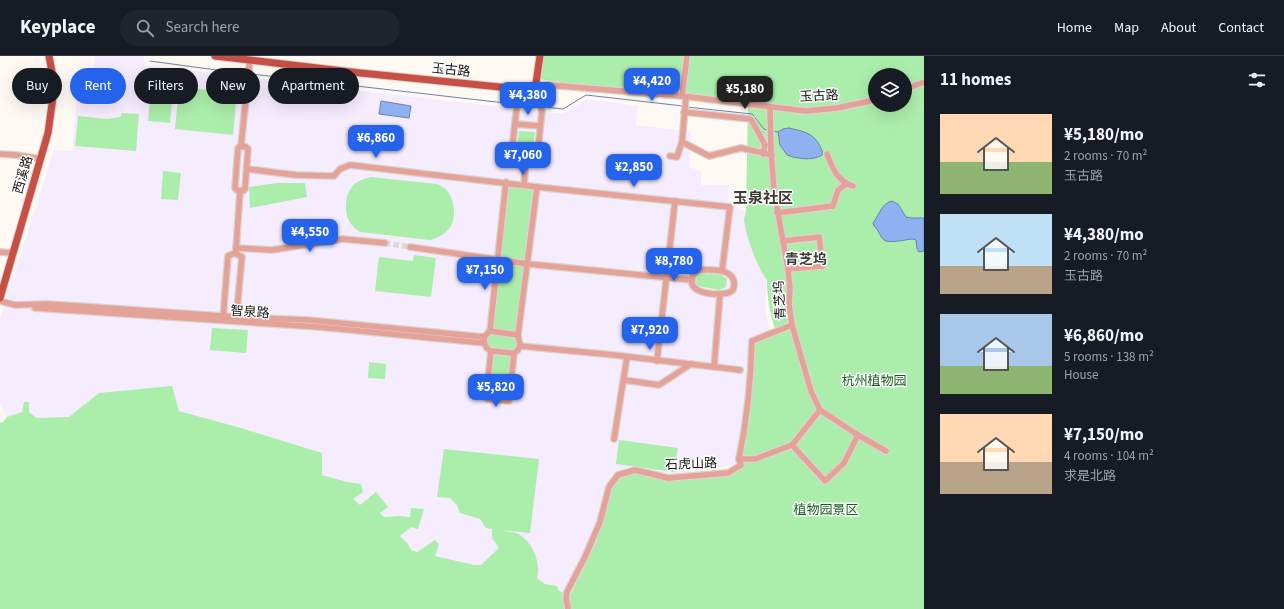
<!DOCTYPE html>
<meta charset="utf-8">
<style>
:root{--surface:#171b24;--page:#20242c;--text:#f1f3f6;--muted:#9ea1a6;--line:#363941;--accent:#2563eb}
body{margin:0;font-family:"Source Sans 3","Noto Sans SC",sans-serif;background:var(--page);color:var(--text);height:100vh;display:flex;flex-direction:column;font-size:15px;white-space:nowrap}
*{box-sizing:border-box;margin:0}
p{font-size:13px;color:var(--muted)}
.icon{flex:none;width:22px;height:22px;fill:none;stroke:currentColor;stroke-width:2;stroke-linecap:round;stroke-linejoin:round}
.map{position:relative;flex:1;overflow:hidden}
.side{display:flex;flex-direction:column;background:var(--surface);width:360px}
.side>*{flex:none}
.top-card{position:absolute;left:12px;top:12px;width:380px;height:36px;display:flex;gap:8px}
.fabs{position:absolute;left:868px;top:12px;display:grid;gap:8px}
.fabs a{display:grid;place-items:center;width:44px;height:44px;border-radius:50%;background:var(--surface);box-shadow:0 4px 16px #0002;font-size:20px}
.price{position:absolute;translate:-50% -34px;padding:0 9px;border-radius:8px;background:var(--accent);color:#fff;font-size:13px;line-height:26px;filter:drop-shadow(0 1px 2px #0008)}
.price::after{content:'';position:absolute;left:50%;top:24px;width:12px;height:9px;margin-left:-6px;background:inherit;clip-path:polygon(0 0,100% 0,50% 100%)}
.price.current{background:#222;color:#fff}
ul{padding:0;list-style:none}
li{display:flex;align-items:center;gap:12px;height:100px;padding:0 16px}
li span{display:grid;place-items:center;flex:none;width:112px;height:80px;border-radius:0px;color:#555}
li>.icon{margin-inline-start:auto}
span .icon{width:48px;height:48px;fill:#fffc;stroke-width:1}
li b{font-size:17px}
h2{display:flex;justify-content:space-between;align-items:center;height:48px;padding:0 16px;font-size:17px}
.pill{padding:0 14px;border-radius:18px;background:var(--surface);box-shadow:0 4px 16px #0002;font-size:14px;line-height:36px}
.pill.current{background:var(--accent);color:#fff}
header{display:flex;align-items:center;gap:24px;box-sizing:border-box;height:56px;padding:0 20px;background:var(--surface);border-bottom:1px solid var(--line)}
header strong{font-size:19px}
nav{display:flex;gap:22px;margin-inline-start:auto;font-size:14px}
.search{width:280px;height:36px;background:var(--page);display:flex;align-items:center;gap:10px;box-sizing:border-box;padding:0 14px;border-radius:22px;color:var(--muted);font-size:15px}
main{display:flex;flex:1;min-height:0}
.map>svg:first-child{display:block}
</style>
<header>
<strong>Keyplace</strong>
<div class="search"><svg class="icon" aria-label="search" viewBox="0 0 24 24"><circle cx="10" cy="10" r="6"/><path d="M15 15l6 6"/></svg>Search here</div>
<nav><a>Home</a><a>Map</a><a>About</a><a>Contact</a></nav>
</header>
<main>
<div class="map">
<svg width="924" height="553" viewBox="0 0 924 553">
<rect width="100%" height="100%" fill="#fefaf3"/>
<!-- education -->
<path fill="#f5ecfd" d="M 95,0 L 144,0 L 144,9 L 414,41 L 563,58 L 587,43 L 638,50 L 636,69 L 691,76 L 689,111 L 701,115 L 701,129 L 729,129 L 728,145 L 764,168 L 768,203 L 765,253 L 770,275 L 750,317 L 739,407 L 721,411 L 669,418 L 632,410 L 611,418 L 607,465 L 582,553 L 570,540 L 535,530 L 499,493 L 479,511 L 411,494 L 408,488 L 399,480 L 411,471 L 410,461 L 401,460 L 384,461 L 380,457 L 360,449 L 352,443 L 361,428 L 347,426 L 321,419 L 322,397 L 241,372 L 179,355 L 99,337 L 69,361 L 37,362 L 30,356 L 22,356 L 7,361 L 0,348 L 0,262 L 54,94 L 72,95 L 77,39 L 91,40 Z"/>
<!-- green -->
<g fill="#abedaa" fill-rule="evenodd">
<path d="M 535,0 L 924,0 L 924,553 L 0,553 L 0,366 L 2,367 L 7,361 L 22,356 L 24,346 L 29,346 L 29,356 L 37,362 L 69,361 L 99,337 L 172,330 L 179,355 L 241,372 L 322,397 L 322,419 L 347,426 L 361,428 L 363,436 L 353,443 L 360,449 L 376,436 L 388,451 L 380,457 L 384,461 L 401,460 L 410,461 L 411,452 L 424,453 L 418,473 L 411,471 L 400,480 L 408,488 L 411,494 L 417,496 L 435,484 L 439,488 L 435,500 L 474,509 L 481,509 L 499,492 L 492,482 L 492,473 L 486,472 L 480,463 L 460,457 L 457,449 L 450,442 L 437,441 L 444,393 L 539,403 L 530,477 L 501,474 C 507,476 516,476 520,479 C 533,488 541,506 537,522 L 545,528 L 557,530 L 558,534 L 570,540 L 596,486 L 601,470 L 609,432 L 627,414 L 658,422 L 707,419 L 736,411 L 738,408 L 749,335 L 749,286 L 776,276 C 770,259 767,242 767,224 C 758,213 745,178 744,163 C 744,161 746,157 746,154 L 748,50 L 538,23 L 533,21 ZM 875,19 L 905,19 L 905,49 L 875,49 Z"/>
<path d="M 152,21 L 174,23 L 170,67 L 148,65 Z"/>
<path d="M 179,31 L 237,37 L 233,79 L 175,73 Z"/>
<path d="M 122,57 L 139,58 L 136,95 L 75,90 L 78,60 L 107,63 L 120,61 Z"/>
<path d="M 519,75 L 535,76 L 532,100 L 516,98 Z"/>
<path d="M 163,115 L 181,117 L 178,144 L 161,143 Z"/>
<path d="M 371,121 L 437,128 C 440,130 443,131 446,133 C 449,136 452,143 453,147 C 457,167 449,179 430,184 L 360,176 C 357,174 353,171 351,168 C 344,158 344,141 352,131 C 356,125 364,123 371,121 Z"/>
<path d="M 277,127 L 305,127 L 307,141 L 250,152 L 249,131 Z"/>
<path d="M 507,130 L 534,133 L 525,205 L 500,201 Z"/>
<path d="M 414,199 L 436,202 L 431,241 L 375,235 L 379,201 L 413,205 Z"/>
<path d="M 499,206 L 526,209 L 516,276 L 492,273 Z"/>
<path d="M 703,217 L 721,219 L 727,223 L 726,231 L 719,234 L 698,230 L 696,227 L 697,220 Z"/>
<path d="M 212,272 L 248,274 L 246,297 L 210,294 Z"/>
<path d="M 490,277 L 517,279 L 519,287 L 514,295 L 491,293 L 488,292 L 486,282 Z"/>
<path d="M 493,298 L 512,299 L 508,340 L 488,338 Z"/>
<path d="M 369,306 L 386,308 L 385,323 L 368,322 Z"/>
<path d="M 619,384 L 678,392 L 674,416 L 616,408 Z"/>
</g>
<!-- water -->
<g fill="#90b1f1" stroke="#6b82ae">
<path d="M 381,45 L 411,50 L 409,62 L 379,58 Z"/>
<path d="M 789,72 C 807,76 816,78 823,97 L 822,99 C 813,105 797,103 787,99 L 780,89 L 778,76 L 783,73 Z"/>
<path d="M 892,145 L 898,148 L 906,161 L 911,162 L 924,162 L 924,195 L 919,196 L 917,193 L 916,184 L 913,183 C 906,183 887,189 883,183 C 879,179 879,174 874,170 L 873,167 C 879,159 882,147 892,145 Z"/>
</g>
<g fill="none" stroke-linecap="round" stroke-linejoin="round">
<!-- stream -->
<g stroke="#6b82ae" stroke-width="1">
<path d="M 150,5 L 246,18"/>
<path d="M 251,18 L 514,48"/>
<path d="M 520,48 L 538,50"/>
<path d="M 543,51 L 563,53 L 586,39 L 683,50"/>
<path d="M 687,51 L 752,58 L 764,73 L 768,74"/>
<path d="M 773,75 L 778,76"/>
</g>
<!-- minor-tunnel -->
<path stroke="#dbd7d1" stroke-width="5.5" stroke-dasharray="5.5 3" stroke-linecap="butt" d="M 385,187 L 410,191"/>
<!-- minor casing -->
<g stroke="#d9d5cf" stroke-width="8">
<g id="minor">
<path d="M 519,33 L 511,101 L 523,102 L 522,108"/>
<path d="M 905,33 L 924,26"/>
<path d="M 682,40 L 687,0"/>
<path d="M 686,41 L 682,86 L 709,100 L 741,92 L 772,99"/>
<path d="M 770,51 L 771,94 L 774,135 L 788,213 L 790,233 L 789,249 L 792,269 L 811,335 L 820,354 L 858,379 L 886,395"/>
<path d="M 684,56 L 751,63 L 765,89 L 763,98"/>
<path d="M 515,68 L 540,70"/>
<path d="M 241,90 L 246,91 L 248,93 L 245,133 L 243,135 L 237,134 L 235,132 L 238,92 Z"/>
<path d="M 241,90 L 250,4"/>
<path d="M 0,98 L 16,99 L 41,103"/>
<path d="M 827,98 C 833,113 837,125 853,130"/>
<path d="M 670,100 L 677,101 L 682,86"/>
<path d="M 247,113 L 296,119 L 334,120 L 340,113 L 350,109 L 537,131 L 730,151 L 722,215"/>
<path d="M 506,126 L 490,275 L 484,281 C 484,288 485,292 491,295 L 486,342 L 487,343 L 509,345 L 514,297 L 517,295 L 520,290 L 518,279 L 537,131"/>
<path d="M 524,129 L 526,102 L 537,103 L 542,55 L 535,30 L 549,29 L 682,40 L 806,55 L 837,52 L 875,44"/>
<path d="M 777,157 L 833,150 L 838,134 L 846,128"/>
<path d="M 783,185 L 819,181 L 823,210 L 788,213"/>
<path d="M 410,191 L 528,208 L 692,224"/>
<path d="M 236,192 L 272,194 L 343,183 L 385,187"/>
<path d="M 236,194 L 240,135"/>
<path d="M 0,196 L 13,197"/>
<path d="M 699,214 C 713,213 740,213 733,234 C 726,241 696,239 692,228 C 692,225 693,221 693,219 Z"/>
<path d="M 0,245 L 15,249 L 47,248 L 93,251 L 236,261 L 308,264 L 484,281"/>
<path d="M 35,252 L 319,271 L 484,287"/>
<path d="M 223,263 L 228,200 L 235,197 L 242,201 L 236,264"/>
<path d="M 490,275 L 518,279"/>
<path d="M 520,290 L 614,299 L 740,314"/>
<path d="M 491,295 L 514,297"/>
<path d="M 657,305 L 675,145"/>
<path d="M 714,311 L 720,238"/>
<path d="M 624,324 L 659,329 L 691,308"/>
<path d="M 614,383 L 627,301"/>
<path d="M 792,389 L 825,425 L 844,407 L 858,379"/>
<path d="M 739,403 L 755,403 L 792,389 L 820,354"/>
<path d="M 568,553 L 566,542 L 567,536 L 585,501 L 600,466 L 609,431 L 618,419 L 635,414 L 668,422 L 728,417 L 741,409 L 739,403 C 747,364 751,325 752,285 L 792,269"/>
</g>
</g>
<!-- major casing -->
<g stroke="#d9d5cf" stroke-width="9">
<g id="major">
<path d="M 215,0 L 351,16 L 519,33 L 535,30 L 536,27 L 540,0"/>
<path d="M 0,242 L 48,77 L 53,41 L 53,21 L 49,0"/>
</g>
</g>
<!-- minor -->
<use href="#minor" stroke="#e5a298" stroke-width="5.5"/>
<!-- major -->
<use href="#major" stroke="#c74f45" stroke-width="7"/>
</g>
<g text-anchor="middle" dominant-baseline="central" stroke-width="3" stroke-linejoin="round" paint-order="stroke">
<!-- street labels -->
<g font-size="13" fill="#151310" stroke="#fff">
<text transform="translate(451 14) rotate(6)">玉古路</text>
<text transform="translate(819 40) rotate(-3)">玉古路</text>
<text transform="translate(23 119) rotate(-74)">西溪路</text>
<text transform="translate(780 244) rotate(-94)">青芝坞</text>
<text transform="translate(250 256) rotate(4)">智泉路</text>
<text transform="translate(691 408) rotate(-2)">石虎山路</text>
</g>
<!-- park labels -->
<g font-size="13" fill="#145e1b" stroke="#fff">
<text x="874" y="325">杭州植物园</text>
<text x="826" y="454">植物园景区</text>
</g>
<!-- neighbourhood labels -->
<g font-size="14" font-weight="bold" fill="#3e3a33" stroke="#fff">
<text x="806" y="204">青芝坞</text>
</g>
<!-- quarter labels -->
<g font-size="15" font-weight="bold" fill="#3e3a33" stroke="#fff">
<text x="763" y="142">玉泉社区</text>
</g>
</g>
</svg>
<div class="fabs">
<a><svg class="icon" aria-label="layers" viewBox="0 0 24 24"><path d="M12 4l9 5-9 5-9-5zM3 14l9 5 9-5"/></svg></a>
</div>
<b class="price" style="left:652px;top:46px">¥4,420</b>
<b class="price current" style="left:745px;top:54px">¥5,180</b>
<b class="price" style="left:528px;top:60px">¥4,380</b>
<b class="price" style="left:376px;top:103px">¥6,860</b>
<b class="price" style="left:523px;top:120px">¥7,060</b>
<b class="price" style="left:634px;top:132px">¥2,850</b>
<b class="price" style="left:310px;top:197px">¥4,550</b>
<b class="price" style="left:674px;top:226px">¥8,780</b>
<b class="price" style="left:485px;top:235px">¥7,150</b>
<b class="price" style="left:650px;top:295px">¥7,920</b>
<b class="price" style="left:496px;top:352px">¥5,820</b>
<div class="top-card">
<a class="pill">Buy</a>
<a class="pill current">Rent</a>
<a class="pill">Filters</a>
<a class="pill">New</a>
<a class="pill">Apartment</a>
</div>
</div>
<section class="side">
<h2>11 homes<svg class="icon" aria-label="filters" viewBox="0 0 24 24"><path d="M4 7h16M4 17h16"/><circle cx="9" cy="7" r="2"/><circle cx="15" cy="17" r="2"/></svg></h2>
<ul>
<li><span style="background:linear-gradient(#ffd9b3 60%,#8fb573 0)"><svg class="icon" aria-label="home" viewBox="0 0 24 24"><path d="M3 11l9-7 9 7M6 9v11h12V9"/></svg></span><div><b>¥5,180/mo</b><p>2 rooms · 70 m²</p><p>玉古路</p></div></li>
<li><span style="background:linear-gradient(#bfe0f5 65%,#b9a48a 0)"><svg class="icon" aria-label="home" viewBox="0 0 24 24"><path d="M3 11l9-7 9 7M6 9v11h12V9"/></svg></span><div><b>¥4,380/mo</b><p>2 rooms · 70 m²</p><p>玉古路</p></div></li>
<li><span style="background:linear-gradient(#a9c7e8 65%,#8fb573 0)"><svg class="icon" aria-label="home" viewBox="0 0 24 24"><path d="M3 11l9-7 9 7M6 9v11h12V9"/></svg></span><div><b>¥6,860/mo</b><p>5 rooms · 138 m²</p><p>House</p></div></li>
<li><span style="background:linear-gradient(#ffd9b3 60%,#b9a48a 0)"><svg class="icon" aria-label="home" viewBox="0 0 24 24"><path d="M3 11l9-7 9 7M6 9v11h12V9"/></svg></span><div><b>¥7,150/mo</b><p>4 rooms · 104 m²</p><p>求是北路</p></div></li>
</ul>
</section>
</main>
